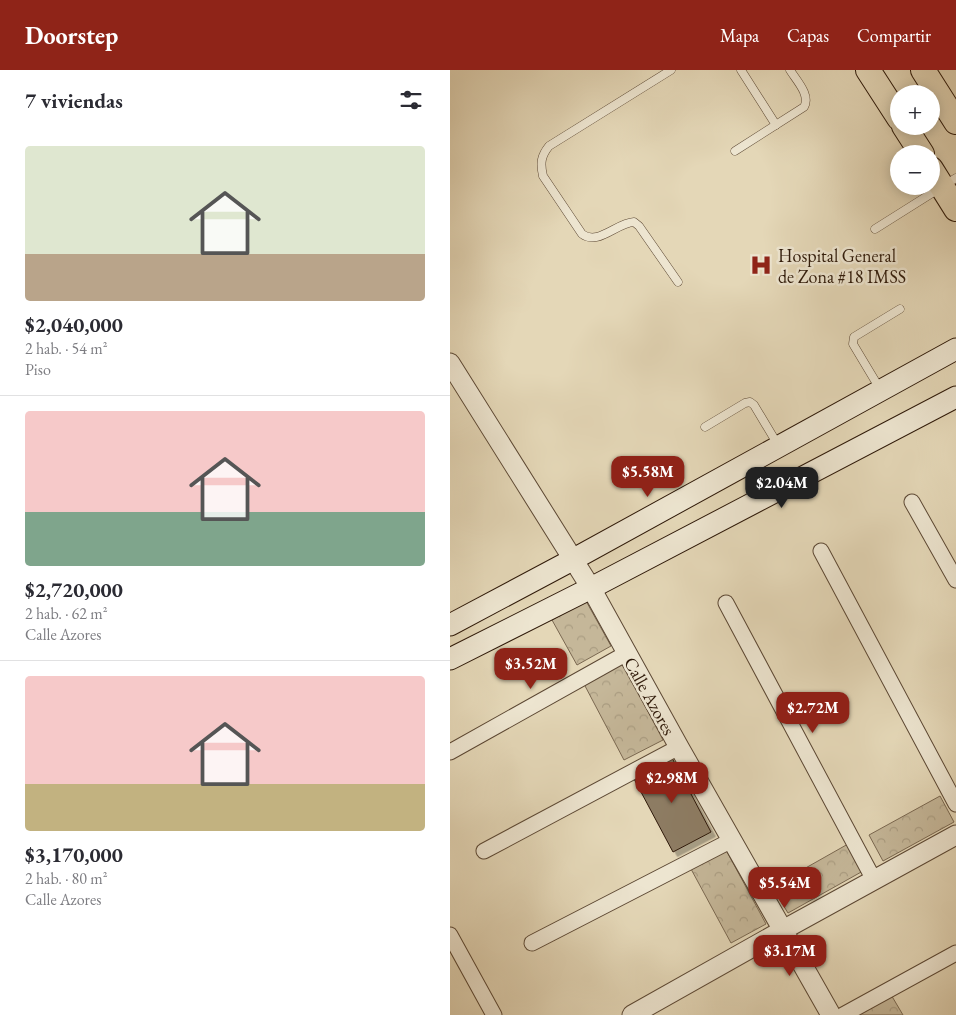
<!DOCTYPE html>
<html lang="es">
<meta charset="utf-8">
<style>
:root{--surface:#fff;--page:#f7f7f7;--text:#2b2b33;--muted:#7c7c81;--line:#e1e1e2;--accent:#8f2418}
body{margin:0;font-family:"EB Garamond",serif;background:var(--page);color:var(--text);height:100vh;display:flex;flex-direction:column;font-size:19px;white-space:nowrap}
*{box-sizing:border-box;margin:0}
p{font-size:16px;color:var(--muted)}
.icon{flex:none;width:28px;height:28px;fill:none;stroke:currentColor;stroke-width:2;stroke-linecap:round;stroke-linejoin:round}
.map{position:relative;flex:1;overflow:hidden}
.details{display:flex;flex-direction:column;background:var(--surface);width:450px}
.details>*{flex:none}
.controls{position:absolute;left:440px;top:15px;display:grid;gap:10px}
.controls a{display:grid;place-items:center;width:50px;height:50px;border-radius:50%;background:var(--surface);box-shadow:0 2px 12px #0003;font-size:25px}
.price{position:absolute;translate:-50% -42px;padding:0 11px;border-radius:10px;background:var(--accent);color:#fff;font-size:16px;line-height:32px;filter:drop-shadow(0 1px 2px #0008)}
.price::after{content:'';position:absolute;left:50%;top:30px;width:15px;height:11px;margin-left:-8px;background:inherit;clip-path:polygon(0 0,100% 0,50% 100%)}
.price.selected{background:#222;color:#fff}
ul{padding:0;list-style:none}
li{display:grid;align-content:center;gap:10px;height:265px;padding:0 25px}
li+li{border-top:1px solid var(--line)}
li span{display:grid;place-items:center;height:155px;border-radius:5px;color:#555}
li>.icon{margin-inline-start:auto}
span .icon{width:90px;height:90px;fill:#fffc;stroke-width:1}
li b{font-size:21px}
h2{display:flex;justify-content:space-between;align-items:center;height:60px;padding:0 25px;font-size:21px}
header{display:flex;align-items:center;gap:30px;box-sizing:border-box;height:70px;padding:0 25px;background:var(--accent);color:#fff}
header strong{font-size:24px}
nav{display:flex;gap:28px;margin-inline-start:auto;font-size:18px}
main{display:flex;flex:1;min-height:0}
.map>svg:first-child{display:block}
</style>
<header>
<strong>Doorstep</strong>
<nav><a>Mapa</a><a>Capas</a><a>Compartir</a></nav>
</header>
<main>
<section class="details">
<h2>7 viviendas<svg class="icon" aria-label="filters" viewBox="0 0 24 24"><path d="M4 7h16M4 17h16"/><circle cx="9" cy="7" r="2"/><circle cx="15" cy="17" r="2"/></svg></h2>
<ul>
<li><span style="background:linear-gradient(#dfe7d0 70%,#b9a48a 0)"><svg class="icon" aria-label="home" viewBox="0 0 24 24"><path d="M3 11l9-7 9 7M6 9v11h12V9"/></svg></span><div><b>$2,040,000</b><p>2 hab. · 54 m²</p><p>Piso</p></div></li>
<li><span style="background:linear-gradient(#f6c9c9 65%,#7fa58c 0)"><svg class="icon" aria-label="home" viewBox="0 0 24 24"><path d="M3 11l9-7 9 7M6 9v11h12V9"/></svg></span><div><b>$2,720,000</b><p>2 hab. · 62 m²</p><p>Calle Azores</p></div></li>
<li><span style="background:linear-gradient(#f6c9c9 70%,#c2b280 0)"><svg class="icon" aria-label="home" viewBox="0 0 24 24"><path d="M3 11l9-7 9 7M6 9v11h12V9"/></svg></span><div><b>$3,170,000</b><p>2 hab. · 80 m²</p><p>Calle Azores</p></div></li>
</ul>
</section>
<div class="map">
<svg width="506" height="945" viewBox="0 0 506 945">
<defs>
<pattern id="park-crowns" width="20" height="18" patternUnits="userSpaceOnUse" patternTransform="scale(1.25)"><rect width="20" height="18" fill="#c5b799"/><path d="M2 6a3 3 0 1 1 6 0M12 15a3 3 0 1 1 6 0" fill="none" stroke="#aa9d82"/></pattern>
<filter id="shadow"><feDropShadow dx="4.5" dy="4.5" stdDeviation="0" flood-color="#0004"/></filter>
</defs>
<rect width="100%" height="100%" fill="#e4d7b7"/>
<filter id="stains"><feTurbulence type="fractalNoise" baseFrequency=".004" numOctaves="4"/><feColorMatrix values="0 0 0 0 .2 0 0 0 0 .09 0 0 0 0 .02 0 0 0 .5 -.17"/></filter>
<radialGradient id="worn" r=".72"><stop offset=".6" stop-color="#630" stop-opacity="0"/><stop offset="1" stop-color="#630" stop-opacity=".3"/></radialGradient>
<!-- park -->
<g fill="url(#park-crowns)" stroke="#7a6851">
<path d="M 136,531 L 161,576 L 127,595 L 102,550 Z"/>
<path d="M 173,594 L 213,670 L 174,690 L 134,614 Z"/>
<path d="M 490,726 L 504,752 L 433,791 L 419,765 Z"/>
<path d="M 398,774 L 413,801 L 338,843 L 322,817 Z"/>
<path d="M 276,780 L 316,854 L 281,873 L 241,799 Z"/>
<path d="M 440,923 L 453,945 L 400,945 Z"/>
</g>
<!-- building -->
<path fill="#8d7c63" stroke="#2e1909" filter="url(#shadow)" d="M 221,686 L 261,762 L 223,782 L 183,707 Z"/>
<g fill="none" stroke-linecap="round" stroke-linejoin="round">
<!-- service casing -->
<g stroke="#5c4834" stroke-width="9">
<g id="service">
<path d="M 221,0 L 99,76 C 91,86 90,93 93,106 L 132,164 C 148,176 166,153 184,152 L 189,156 L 228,212"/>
<path d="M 291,0 L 326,55"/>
<path d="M 285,81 L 354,37 C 361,25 346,10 340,0"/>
<path d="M 425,159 L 506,108"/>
<path d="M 430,319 L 403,274 L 404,267 L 450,239"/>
<path d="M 255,357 L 295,333 L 300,332 L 304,335 L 328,375"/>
</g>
</g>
<!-- minor casing -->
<g stroke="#5c4834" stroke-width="17">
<g id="minor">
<path d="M 462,432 L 506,510"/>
<path d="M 371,481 L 506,734"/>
<path d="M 276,533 L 424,810"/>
<path d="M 0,682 L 177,583"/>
<path d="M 34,781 L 229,677"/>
<path d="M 0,865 L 44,945"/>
<path d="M 82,873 L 282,770"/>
<path d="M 393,945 L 506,883"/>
</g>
</g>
<!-- tertiary casing -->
<g stroke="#5c4834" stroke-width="21">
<g id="tertiary">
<path d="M 0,293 L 141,518 L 229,677 L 381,945"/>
<path d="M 182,945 L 333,860 L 506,765"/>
</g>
</g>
<!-- secondary casing -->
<g stroke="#2e1909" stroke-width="23">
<g id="secondary">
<path d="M 0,555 L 124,489 L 506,279"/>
<path d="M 0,589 L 141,518 L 506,327"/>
</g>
</g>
<!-- primary casing -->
<g stroke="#2e1909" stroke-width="26">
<g id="primary">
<path d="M 418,0 L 449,48"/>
<path d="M 473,0 L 506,52"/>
<path d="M 454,56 L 472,84"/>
<path d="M 481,99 L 506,139"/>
</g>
</g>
<!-- service -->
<use href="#service" stroke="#ede5d0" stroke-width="8"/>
<!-- minor -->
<use href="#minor" stroke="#ede5d0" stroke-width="15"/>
<!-- tertiary -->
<use href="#tertiary" stroke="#ede5d0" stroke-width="19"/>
<!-- secondary -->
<use href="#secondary" stroke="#ede5d0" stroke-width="21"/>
<!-- primary -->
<use href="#primary" stroke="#e4d7b7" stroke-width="24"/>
</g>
<!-- icons -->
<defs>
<g id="hospital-bare" transform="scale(1.725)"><path d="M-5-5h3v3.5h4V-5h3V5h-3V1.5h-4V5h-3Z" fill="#8f2418" stroke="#ede5d0" stroke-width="2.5" paint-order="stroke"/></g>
</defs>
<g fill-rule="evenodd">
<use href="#hospital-bare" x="311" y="195"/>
</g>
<g text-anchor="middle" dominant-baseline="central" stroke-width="5" stroke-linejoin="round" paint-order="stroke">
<!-- poi labels -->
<g font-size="18" fill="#2e1909" stroke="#ede5d0" text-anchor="start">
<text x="328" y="185">Hospital General<tspan x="328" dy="21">de Zona #18 IMSS</tspan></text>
</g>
<!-- street labels -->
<g font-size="18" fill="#2e1909" stroke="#ede5d0">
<text transform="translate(200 626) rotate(61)">Calle Azores</text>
</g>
</g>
<rect width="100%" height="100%" filter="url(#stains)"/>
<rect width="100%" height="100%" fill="url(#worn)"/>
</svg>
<div class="controls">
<a>+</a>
<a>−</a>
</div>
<b class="price" style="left:198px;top:428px">$5.58M</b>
<b class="price selected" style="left:332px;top:439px">$2.04M</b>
<b class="price" style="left:81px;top:620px">$3.52M</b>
<b class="price" style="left:363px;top:664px">$2.72M</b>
<b class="price" style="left:222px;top:734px">$2.98M</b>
<b class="price" style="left:335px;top:839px">$5.54M</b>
<b class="price" style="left:340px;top:907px">$3.17M</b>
</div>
</main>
